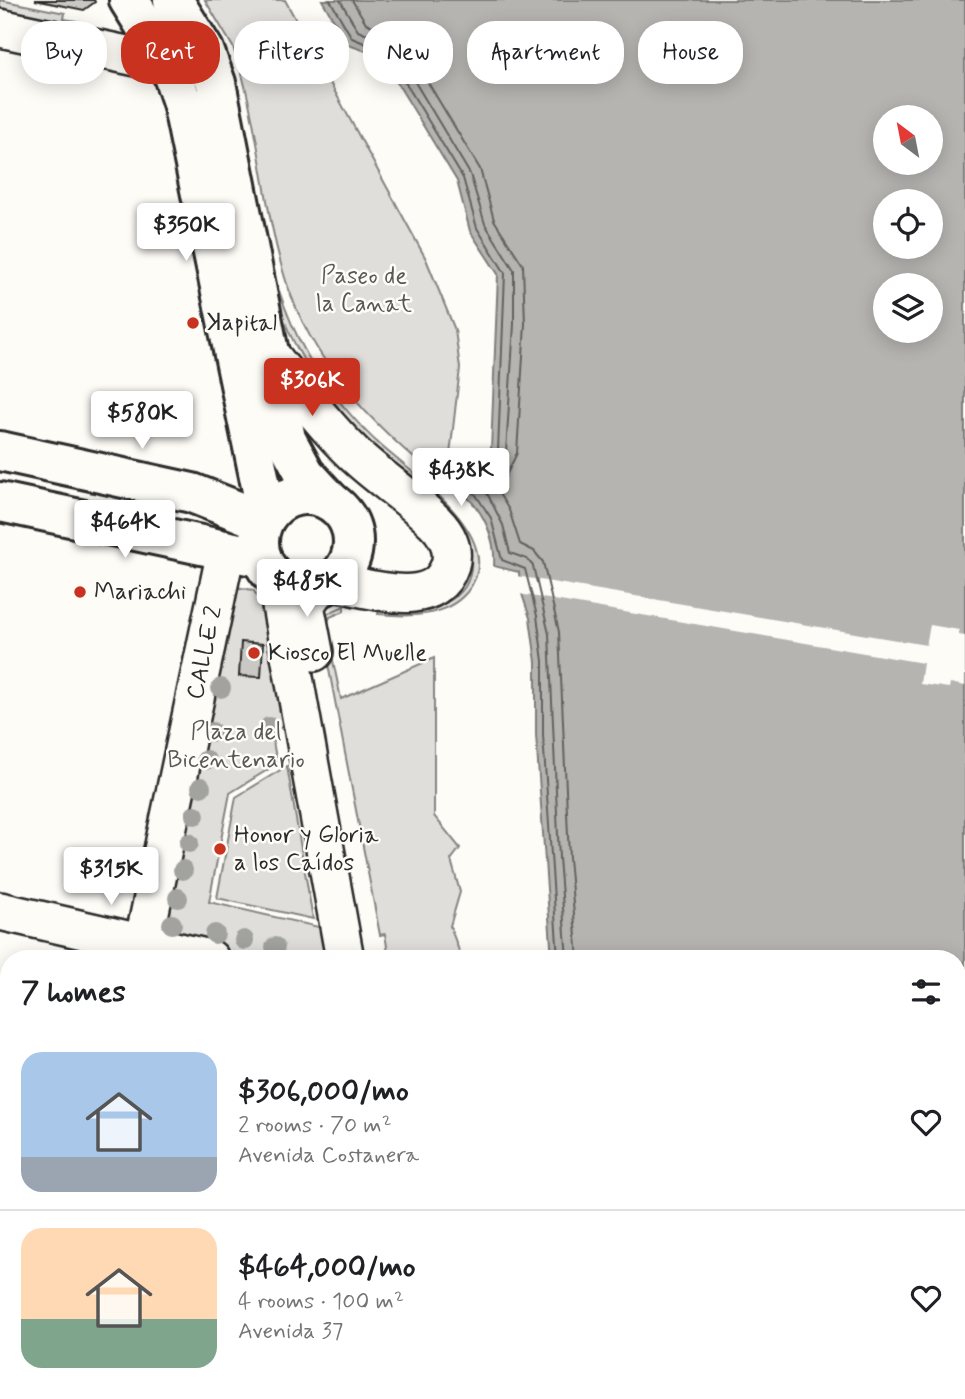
<!DOCTYPE html>
<meta charset="utf-8">
<style>
:root{--surface:#fff;--page:#f6f6f6;--text:#202124;--muted:#757577;--line:#e0e0e0;--accent:#c8321e}
body{margin:0;font-family:Mynerve,sans-serif;background:var(--page);color:var(--text);height:100vh;display:flex;flex-direction:column;font-size:26px;white-space:nowrap}
*{box-sizing:border-box;margin:0}
p{font-size:23px;color:var(--muted)}
.icon{flex:none;width:38px;height:38px;fill:none;stroke:currentColor;stroke-width:2;stroke-linecap:round;stroke-linejoin:round}
.map{position:relative;flex:1;overflow:hidden}
.panel{position:absolute;left:0px;top:950px;width:966px;height:450px;display:flex;flex-direction:column;background:var(--surface);border-radius:28px 28px 0 0;box-shadow:0 4px 18px #0003}
.panel>*{flex:none}
.top-card{position:absolute;left:21px;top:21px;width:924px;height:63px;display:flex;gap:14px}
.needle{width:46px;rotate:328deg}
.tools{position:absolute;left:873px;top:105px;display:grid;gap:14px}
.tools a{display:grid;place-items:center;width:70px;height:70px;border-radius:50%;background:var(--surface);box-shadow:0 4px 18px #0003;font-size:35px}
.price{position:absolute;translate:-50% -60px;padding:0 16px;border-radius:7px;background:#fff;color:#222;font-size:23px;line-height:46px;filter:drop-shadow(0 2px 4px #0008)}
.price::after{content:'';position:absolute;left:50%;top:42px;width:21px;height:16px;margin-left:-10px;background:inherit;clip-path:polygon(0 0,100% 0,50% 100%)}
.price.current{background:var(--accent);color:#fff}
ul{padding:0;list-style:none}
li{display:flex;align-items:center;gap:21px;height:175px;padding:0 21px}
li+li{border-top:2px solid var(--line)}
li span{display:grid;place-items:center;flex:none;width:196px;height:140px;border-radius:21px;color:#555}
li>.icon{margin-inline-start:auto}
span .icon{width:84px;height:84px;fill:#fffc;stroke-width:1}
li b{font-size:30px}
h2{display:flex;justify-content:space-between;align-items:center;height:84px;padding:0 21px;font-size:30px}
.tag{padding:0 24px;border-radius:28px;background:var(--surface);box-shadow:0 4px 18px #0003;font-size:24px;line-height:63px}
.tag.current{background:var(--accent);color:#fff}
.map>svg:first-child{display:block}
</style>
<div class="map">
<svg width="965" height="1399" viewBox="0 0 965 1399">
<rect width="100%" height="100%" fill="#fdfcf7"/>
<filter id="ink" filterUnits="userSpaceOnUse"><feTurbulence type="fractalNoise" baseFrequency=".0143" numOctaves="2"/><feDisplacementMap in="SourceGraphic" scale="14" xChannelSelector="R" yChannelSelector="G"/><feConvolveMatrix kernelMatrix="1 2 1 2 8 2 1 2 1" color-interpolation-filters="sRGB"/></filter>
<g filter="url(#ink)">
<!-- green -->
<g fill="#dfdeda" stroke="#858482" stroke-width="2">
<path d="M 0,0 L 65,13 L 64,19 L 83,22 L 82,27 L 0,11 Z"/>
<path d="M 205,0 L 285,0 L 426,259 L 455,330 L 460,368 L 448,472 L 432,463 L 429,471 C 366,418 312,361 286,281 C 264,213 261,139 241,71 L 233,47 Z"/>
<path d="M 268,252 C 279,298 297,344 325,383 C 341,404 358,425 378,443 C 410,473 512,538 467,592 C 445,618 408,617 378,614 L 379,609 C 412,609 465,614 471,569 C 472,557 470,543 464,533 C 443,498 406,474 376,448 C 321,399 273,326 268,252 Z"/>
<path d="M 236,587 L 253,590 L 265,607 L 288,726 L 271,730 L 277,764 L 230,793 L 209,902 L 323,928 L 326,950 L 322,959 L 264,959 L 167,939 L 161,933 Z"/>
<path d="M 344,606 L 344,611 L 330,617 L 326,627 L 341,699 L 434,658 L 434,816 L 460,848 L 451,860 L 460,892 L 450,926 L 462,959 L 389,959 L 385,934 L 380,935 L 321,628 L 326,614 Z"/>
<path d="M 287,766 L 313,919 L 217,898 L 236,797 Z"/>
<path d="M 429,1391 L 605,1391 L 610,1399 L 429,1399 Z"/>
</g>
<!-- water -->
<path fill="#b5b4b1" stroke="#7e7d7b" stroke-width="2" fill-rule="evenodd" d="M 322,0 L 965,0 L 965,1399 L 695,1399 L 692,1391 L 957,1391 L 957,959 L 552,959 L 536,735 L 536,662 L 530,618 L 520,588 L 519,572 L 494,566 C 496,539 484,512 465,495 L 491,450 L 498,274 L 470,231 L 457,181 L 393,76 L 372,53 L 348,45 ZM 886,117 L 931,117 L 931,163 L 886,163 ZM 886,201 L 931,201 L 931,247 L 886,247 ZM 886,285 L 931,285 L 931,331 L 886,331 Z"/>
<!-- pier -->
<path fill="#fdfcf7" d="M 516,576 L 926,645 L 930,625 L 959,630 L 959,635 L 965,636 L 965,686 L 950,683 L 949,688 L 920,684 L 923,663 L 519,594 Z"/>
<g fill="none" stroke-linecap="round" stroke-linejoin="round">
<!-- shore -->
<g stroke="#626261" stroke-width="2">
<path d="M 330,0 L 352,38 L 376,48 L 399,72 L 463,178 L 477,228 L 505,273 L 498,451 L 474,492 L 491,518 L 502,560 L 525,569 L 537,616 L 543,661 L 543,735 L 558,959"/>
<path d="M 340,0 L 358,31 L 382,41 L 406,67 L 470,174 L 485,224 L 514,270 L 514,324 L 506,452 L 486,491 L 503,525 L 510,553 L 527,559 L 533,566 L 549,634 L 559,858 L 567,959"/>
<path d="M 352,0 L 366,23 L 388,33 L 415,61 L 480,169 L 494,220 L 523,265 L 525,324 L 517,453 L 498,492 L 509,510 L 520,544 L 534,551 L 543,562 L 559,632 L 569,858 L 578,959"/>
</g>
</g>
<!-- building -->
<g fill="#c9c8c4" stroke="#2b2b2b" stroke-width="2">
<path d="M 35,0 L 94,0 L 95,2 L 84,10 Z"/>
<path d="M 241,642 L 263,644 L 261,677 L 239,676 Z"/>
</g>
<g fill="none" stroke-linecap="round" stroke-linejoin="round">
<!-- minor casing -->
<g stroke="#2b2b2b" stroke-width="42">
<g id="minor">
<path d="M 0,28 L 169,64"/>
<path d="M 268,352 C 296,387 322,423 354,454 C 379,478 410,497 435,522 C 446,533 455,548 450,565 C 435,613 368,587 332,582"/>
<path d="M 276,578 L 345,959"/>
<path d="M 314,652 L 305,605 L 317,588"/>
<path d="M 0,911 L 210,959"/>
<path id="s1" d="M 140,959 L 226,551"/>
<path d="M 0,1315 L 9,1317"/>
<path d="M 325,1391 L 358,1399"/>
<path d="M 385,1391 L 386,1399"/>
<path d="M 414,1391 L 415,1399"/>
<path d="M 44,1399 L 46,1391"/>
</g>
</g>
<!-- major casing -->
<g stroke="#2b2b2b" stroke-width="44">
<g id="major">
<path d="M 129,0 L 169,64 L 182,102 L 267,515"/>
<path d="M 173,0 L 204,50 L 216,83 L 286,439 L 305,474 L 330,501"/>
<path d="M 0,451 L 192,493 L 263,521"/>
<circle cx="306" cy="542" r="47"/>
<path d="M 0,502 L 262,558"/>
</g>
</g>
<!-- minor -->
<use href="#minor" stroke="#fdfcf7" stroke-width="37"/>
<!-- major -->
<use href="#major" stroke="#fdfcf7" stroke-width="38"/>
</g>
<!-- trees -->
<g fill="#a2a29f">
<circle cx="221" cy="688" r="10"/>
<circle cx="269" cy="727" r="10"/>
<circle cx="212" cy="732" r="10"/>
<circle cx="206" cy="760" r="10"/>
<circle cx="201" cy="787" r="10"/>
<circle cx="195" cy="815" r="10"/>
<circle cx="189" cy="843" r="10"/>
<circle cx="183" cy="870" r="10"/>
<circle cx="178" cy="898" r="10"/>
<circle cx="172" cy="924" r="10"/>
<circle cx="215" cy="934" r="10"/>
<circle cx="244" cy="940" r="10"/>
<circle cx="275" cy="947" r="10"/>
</g>
</g>
<!-- markers -->
<g fill="#c8321e" stroke="#fdfcf7" stroke-width="2.5">
<circle cx="193" cy="323" r="7"/>
<circle cx="80" cy="592" r="7"/>
<circle cx="254" cy="653" r="7"/>
<circle cx="220" cy="849" r="7"/>
</g>
<g text-anchor="middle" dominant-baseline="central" stroke-width="5" stroke-linejoin="round" paint-order="stroke">
<!-- park labels -->
<g font-size="24" fill="#585857" stroke="#fdfcf7">
<text x="364" y="276">Paseo de<tspan x="364" dy="28">la Canat</tspan></text>
<text x="236" y="732">Plaza del<tspan x="236" dy="28">Bicentenario</tspan></text>
</g>
<!-- poi labels -->
<g font-size="24" fill="#2b2b2b" stroke="#fdfcf7" text-anchor="start">
<text x="207" y="323">Ʞapital</text>
<text x="94" y="592">Mariachi</text>
<text x="268" y="653">Kiosco El Muelle</text>
<text x="234" y="835">Honor y Gloria<tspan x="234" dy="28">a los Caídos</tspan></text>
</g>
<!-- street labels -->
<g font-size="24" fill="#2b2b2b" stroke="#fdfcf7">
<text stroke="none"><textPath href="#s1" startOffset="313">CALLE 2</textPath></text>
</g>
</g>
</svg>
<div class="tools">
<a><svg class="needle" viewBox="-14 -14 28 28"><path d="M0-13l5 13h-10z" fill="#e53935"/><path d="M0 13l5-13h-10z" fill="#757577"/></svg></a>
<a><svg class="icon" aria-label="locate" viewBox="0 0 24 24"><circle cx="12" cy="12" r="6"/><path d="M12 2v4M12 18v4M2 12h4M18 12h4"/></svg></a>
<a><svg class="icon" aria-label="layers" viewBox="0 0 24 24"><path d="M12 4l9 5-9 5-9-5zM3 14l9 5 9-5"/></svg></a>
</div>
<b class="price" style="left:186px;top:263px">$350K</b>
<b class="price current" style="left:312px;top:418px">$306K</b>
<b class="price" style="left:142px;top:451px">$580K</b>
<b class="price" style="left:461px;top:508px">$438K</b>
<b class="price" style="left:125px;top:560px">$464K</b>
<b class="price" style="left:307px;top:619px">$485K</b>
<b class="price" style="left:111px;top:907px">$315K</b>
<div class="top-card">
<a class="tag">Buy</a>
<a class="tag current">Rent</a>
<a class="tag">Filters</a>
<a class="tag">New</a>
<a class="tag">Apartment</a>
<a class="tag">House</a>
</div>
<section class="panel">
<h2>7 homes<svg class="icon" aria-label="filters" viewBox="0 0 24 24"><path d="M4 7h16M4 17h16"/><circle cx="9" cy="7" r="2"/><circle cx="15" cy="17" r="2"/></svg></h2>
<ul>
<li><span style="background:linear-gradient(#a9c7e8 75%,#9aa5b1 0)"><svg class="icon" aria-label="home" viewBox="0 0 24 24"><path d="M3 11l9-7 9 7M6 9v11h12V9"/></svg></span><div><b>$306,000/mo</b><p>2 rooms · 70 m²</p><p>Avenida Costanera</p></div><svg class="icon" aria-label="heart" viewBox="0 0 24 24"><path d="M12 20l-8-8c-3-5 5-10 8-4 3-6 11-1 8 4z"/></svg></li>
<li><span style="background:linear-gradient(#ffd9b3 65%,#7fa58c 0)"><svg class="icon" aria-label="home" viewBox="0 0 24 24"><path d="M3 11l9-7 9 7M6 9v11h12V9"/></svg></span><div><b>$464,000/mo</b><p>4 rooms · 100 m²</p><p>Avenida 37</p></div><svg class="icon" aria-label="heart" viewBox="0 0 24 24"><path d="M12 20l-8-8c-3-5 5-10 8-4 3-6 11-1 8 4z"/></svg></li>
</ul>
</section>
</div>
